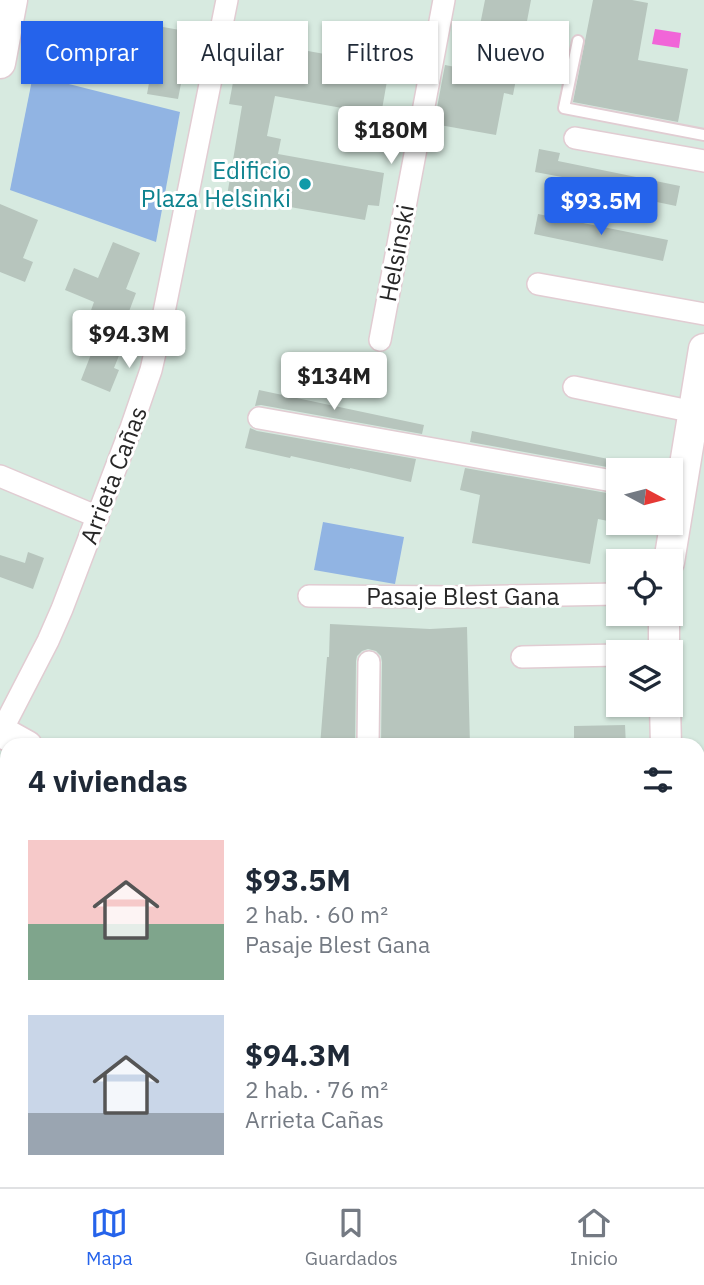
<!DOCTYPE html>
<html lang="es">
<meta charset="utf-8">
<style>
:root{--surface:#fff;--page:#f2f2f3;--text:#1f2937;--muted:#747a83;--line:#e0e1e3;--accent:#2563eb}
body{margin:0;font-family:"IBM Plex Sans",sans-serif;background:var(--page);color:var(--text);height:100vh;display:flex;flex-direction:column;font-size:26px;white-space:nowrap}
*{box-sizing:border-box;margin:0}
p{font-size:23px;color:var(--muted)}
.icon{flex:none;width:38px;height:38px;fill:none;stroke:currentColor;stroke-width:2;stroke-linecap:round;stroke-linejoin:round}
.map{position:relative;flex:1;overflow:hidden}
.side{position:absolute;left:0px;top:738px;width:705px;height:450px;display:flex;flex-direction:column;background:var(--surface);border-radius:21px 21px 0 0;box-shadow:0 2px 5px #0004}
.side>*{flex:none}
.guide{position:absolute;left:21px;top:21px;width:663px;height:63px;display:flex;gap:14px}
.needle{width:46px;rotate:97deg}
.fabs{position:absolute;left:606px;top:458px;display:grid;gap:14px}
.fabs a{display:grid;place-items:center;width:77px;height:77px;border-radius:0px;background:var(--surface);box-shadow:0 2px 5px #0004;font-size:35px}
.price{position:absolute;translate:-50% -60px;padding:0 16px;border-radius:7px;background:#fff;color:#222;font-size:23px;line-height:46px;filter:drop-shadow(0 2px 4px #0008)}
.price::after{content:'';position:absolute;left:50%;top:42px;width:21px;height:16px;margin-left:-10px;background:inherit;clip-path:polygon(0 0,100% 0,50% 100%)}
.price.on{background:var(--accent);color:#fff}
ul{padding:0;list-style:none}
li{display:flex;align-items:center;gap:21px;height:175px;padding:0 28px}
li span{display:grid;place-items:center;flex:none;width:196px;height:140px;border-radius:0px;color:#555}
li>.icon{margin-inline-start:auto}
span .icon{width:84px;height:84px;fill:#fffc;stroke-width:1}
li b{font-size:30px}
h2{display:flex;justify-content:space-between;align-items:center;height:84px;padding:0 28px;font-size:30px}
.chip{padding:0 24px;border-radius:0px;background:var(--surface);box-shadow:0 2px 5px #0004;font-size:24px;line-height:63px}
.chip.on{background:var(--accent);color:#fff}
.tab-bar{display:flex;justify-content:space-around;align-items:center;height:98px;border-top:2px solid var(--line);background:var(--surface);font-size:19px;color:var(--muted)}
.tab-bar a{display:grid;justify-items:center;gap:4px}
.tab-bar .on{color:var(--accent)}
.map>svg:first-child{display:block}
</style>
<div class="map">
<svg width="704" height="1187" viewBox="0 0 704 1187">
<rect width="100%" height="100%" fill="#d7eae0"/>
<!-- green -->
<g fill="#91b4e3">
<path d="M 33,75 L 180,112 L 156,242 L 10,190 Z"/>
<path d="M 323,522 L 404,537 L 395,584 L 314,570 Z"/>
</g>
<!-- water -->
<path fill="#f165d8" d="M 655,29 L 681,33 L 679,48 L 652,44 Z"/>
<!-- building -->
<g fill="#b7c5bd">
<path d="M 485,0 L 531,0 L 513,95 L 504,93 L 496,135 L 434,124 L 445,65 L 471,70 Z"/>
<path d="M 593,0 L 632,0 L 648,3 L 638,60 L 688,69 L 678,122 L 573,102 Z"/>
<path d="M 163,27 L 191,32 L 178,99 L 147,94 L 152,67 L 156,67 Z"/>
<path d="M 241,39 L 380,64 L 377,80 L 387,81 L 381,115 L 275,96 L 267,136 L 281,139 L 278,154 L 384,173 L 379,206 L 368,205 L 365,220 L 227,196 L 242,106 L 229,104 Z"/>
<path d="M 539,149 L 560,153 L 558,161 L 680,186 L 676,206 L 561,182 L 562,177 L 535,172 Z"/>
<path d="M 0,204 L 38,220 L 23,258 L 33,262 L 25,282 L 0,272 Z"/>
<path d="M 538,214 L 668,240 L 663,261 L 534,234 Z"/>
<path d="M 113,242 L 140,253 L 126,289 L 136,293 L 122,330 L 128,333 L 114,368 L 119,370 L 110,392 L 81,380 L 95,344 L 81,338 L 94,302 L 65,290 L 74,268 L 98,278 Z"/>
<path d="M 259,390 L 424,425 L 422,434 L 261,405 L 255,406 Z"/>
<path d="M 250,428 L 257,431 L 416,459 L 411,482 L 350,468 L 350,469 L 291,456 L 290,458 L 245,448 Z"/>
<path d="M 472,431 L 618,461 L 618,469 L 470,442 Z"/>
<path d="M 465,468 L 618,495 L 618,523 L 598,519 L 590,564 L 472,543 L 480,495 L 460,490 Z"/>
<path d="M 28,552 L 44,558 L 33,589 L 0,577 L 0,555 L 25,563 Z"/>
<path d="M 330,624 L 430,629 L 467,627 L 470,746 L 381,746 L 382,662 L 381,656 L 376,651 L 368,649 L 362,651 L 357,656 L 356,661 L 355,746 L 320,746 L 327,657 L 329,657 Z"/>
<path d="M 625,725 L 626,746 L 574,746 L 574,726 Z"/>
</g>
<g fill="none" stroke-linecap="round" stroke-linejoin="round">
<!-- lane casing -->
<g stroke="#e1ccd2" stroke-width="14">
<path id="lane" d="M 578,41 L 564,108 L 704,135"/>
</g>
<!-- street casing -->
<g stroke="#e1ccd2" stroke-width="24">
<g id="street">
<path d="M 575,138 L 704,161"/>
<path d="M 538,284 L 704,314"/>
<path d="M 380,340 L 444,0"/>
<path d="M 574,387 L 694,412"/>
<path d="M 259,418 L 618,482"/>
<path d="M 0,476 L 98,517"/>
<path d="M 309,596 L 462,597 L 618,594"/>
<path d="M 522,657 L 618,655"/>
<path d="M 1,732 L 48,641 L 62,609 L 131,428 L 151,370 L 161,327 L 227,0"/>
<path d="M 368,746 L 369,662"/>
<path d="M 0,824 L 7,808"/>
<path d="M 0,1175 L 7,1154"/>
<path d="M 208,1181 L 208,1187"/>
<path d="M 359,1181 L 359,1187"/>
<path d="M 516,1187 L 516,1181"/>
</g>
</g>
<!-- secondary casing -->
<g stroke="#e1ccd2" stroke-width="33">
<g id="secondary">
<path d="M 0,63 L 12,0"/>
<path d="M 669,562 L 704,349"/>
<path d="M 664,653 L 664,614"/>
<path d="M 665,705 L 666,746"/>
<path d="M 0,731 L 27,746"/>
<path d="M 698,817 L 704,817"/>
<path d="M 675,1181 L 675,1187"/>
</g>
</g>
<!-- lane -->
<use href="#lane" stroke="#fff" stroke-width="10"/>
<!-- street -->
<use href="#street" stroke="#fff" stroke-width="21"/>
<!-- secondary -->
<use href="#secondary" stroke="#fff" stroke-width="30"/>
</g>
<!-- markers -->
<circle fill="#0f9aa8" stroke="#fff" stroke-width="2.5" cx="305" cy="184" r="7"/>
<g text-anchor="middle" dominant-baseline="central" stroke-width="6" stroke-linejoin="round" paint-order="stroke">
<!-- culture labels -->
<g font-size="24" fill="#0d838f" stroke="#fff" text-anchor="end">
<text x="291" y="170">Edificio<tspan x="291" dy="28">Plaza Helsinki</tspan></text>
</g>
<!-- street labels -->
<g font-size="24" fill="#272727" stroke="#fff">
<text transform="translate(396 253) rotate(-79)">Helsinski</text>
<text transform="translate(113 475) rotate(-69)">Arrieta Cañas</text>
<text x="463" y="596">Pasaje Blest Gana</text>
</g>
</g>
</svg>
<div class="fabs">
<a><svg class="needle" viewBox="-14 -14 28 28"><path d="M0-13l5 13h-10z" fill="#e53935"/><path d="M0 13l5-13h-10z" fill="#747a83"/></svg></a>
<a><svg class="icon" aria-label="locate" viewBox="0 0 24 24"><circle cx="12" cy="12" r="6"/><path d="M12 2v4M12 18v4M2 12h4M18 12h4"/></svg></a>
<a><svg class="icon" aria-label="layers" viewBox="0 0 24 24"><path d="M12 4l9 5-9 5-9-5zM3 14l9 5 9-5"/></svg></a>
</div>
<b class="price" style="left:391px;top:166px">$180M</b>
<b class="price on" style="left:601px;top:237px">$93.5M</b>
<b class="price" style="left:129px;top:370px">$94.3M</b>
<b class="price" style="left:334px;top:412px">$134M</b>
<div class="guide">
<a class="chip on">Comprar</a>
<a class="chip">Alquilar</a>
<a class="chip">Filtros</a>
<a class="chip">Nuevo</a>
</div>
<section class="side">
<h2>4 viviendas<svg class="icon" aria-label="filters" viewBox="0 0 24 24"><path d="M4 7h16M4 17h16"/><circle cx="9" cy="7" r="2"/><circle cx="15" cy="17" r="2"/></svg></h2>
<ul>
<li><span style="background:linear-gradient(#f6c9c9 60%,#7fa58c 0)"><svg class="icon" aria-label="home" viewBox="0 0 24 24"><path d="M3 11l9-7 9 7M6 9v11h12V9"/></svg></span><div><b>$93.5M</b><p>2 hab. · 60 m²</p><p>Pasaje Blest Gana</p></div></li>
<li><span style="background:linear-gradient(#c9d6e8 70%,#9aa5b1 0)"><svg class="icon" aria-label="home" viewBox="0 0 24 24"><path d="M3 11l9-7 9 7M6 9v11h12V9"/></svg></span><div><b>$94.3M</b><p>2 hab. · 76 m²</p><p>Arrieta Cañas</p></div></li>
</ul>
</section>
</div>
<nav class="tab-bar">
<a class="on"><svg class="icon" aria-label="map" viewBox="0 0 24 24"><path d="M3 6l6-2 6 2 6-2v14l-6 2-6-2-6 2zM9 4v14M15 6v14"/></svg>Mapa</a>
<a><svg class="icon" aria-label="saved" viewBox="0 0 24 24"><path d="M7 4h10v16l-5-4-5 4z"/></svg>Guardados</a>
<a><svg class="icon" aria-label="home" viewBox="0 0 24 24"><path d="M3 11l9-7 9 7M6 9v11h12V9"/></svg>Inicio</a>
</nav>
